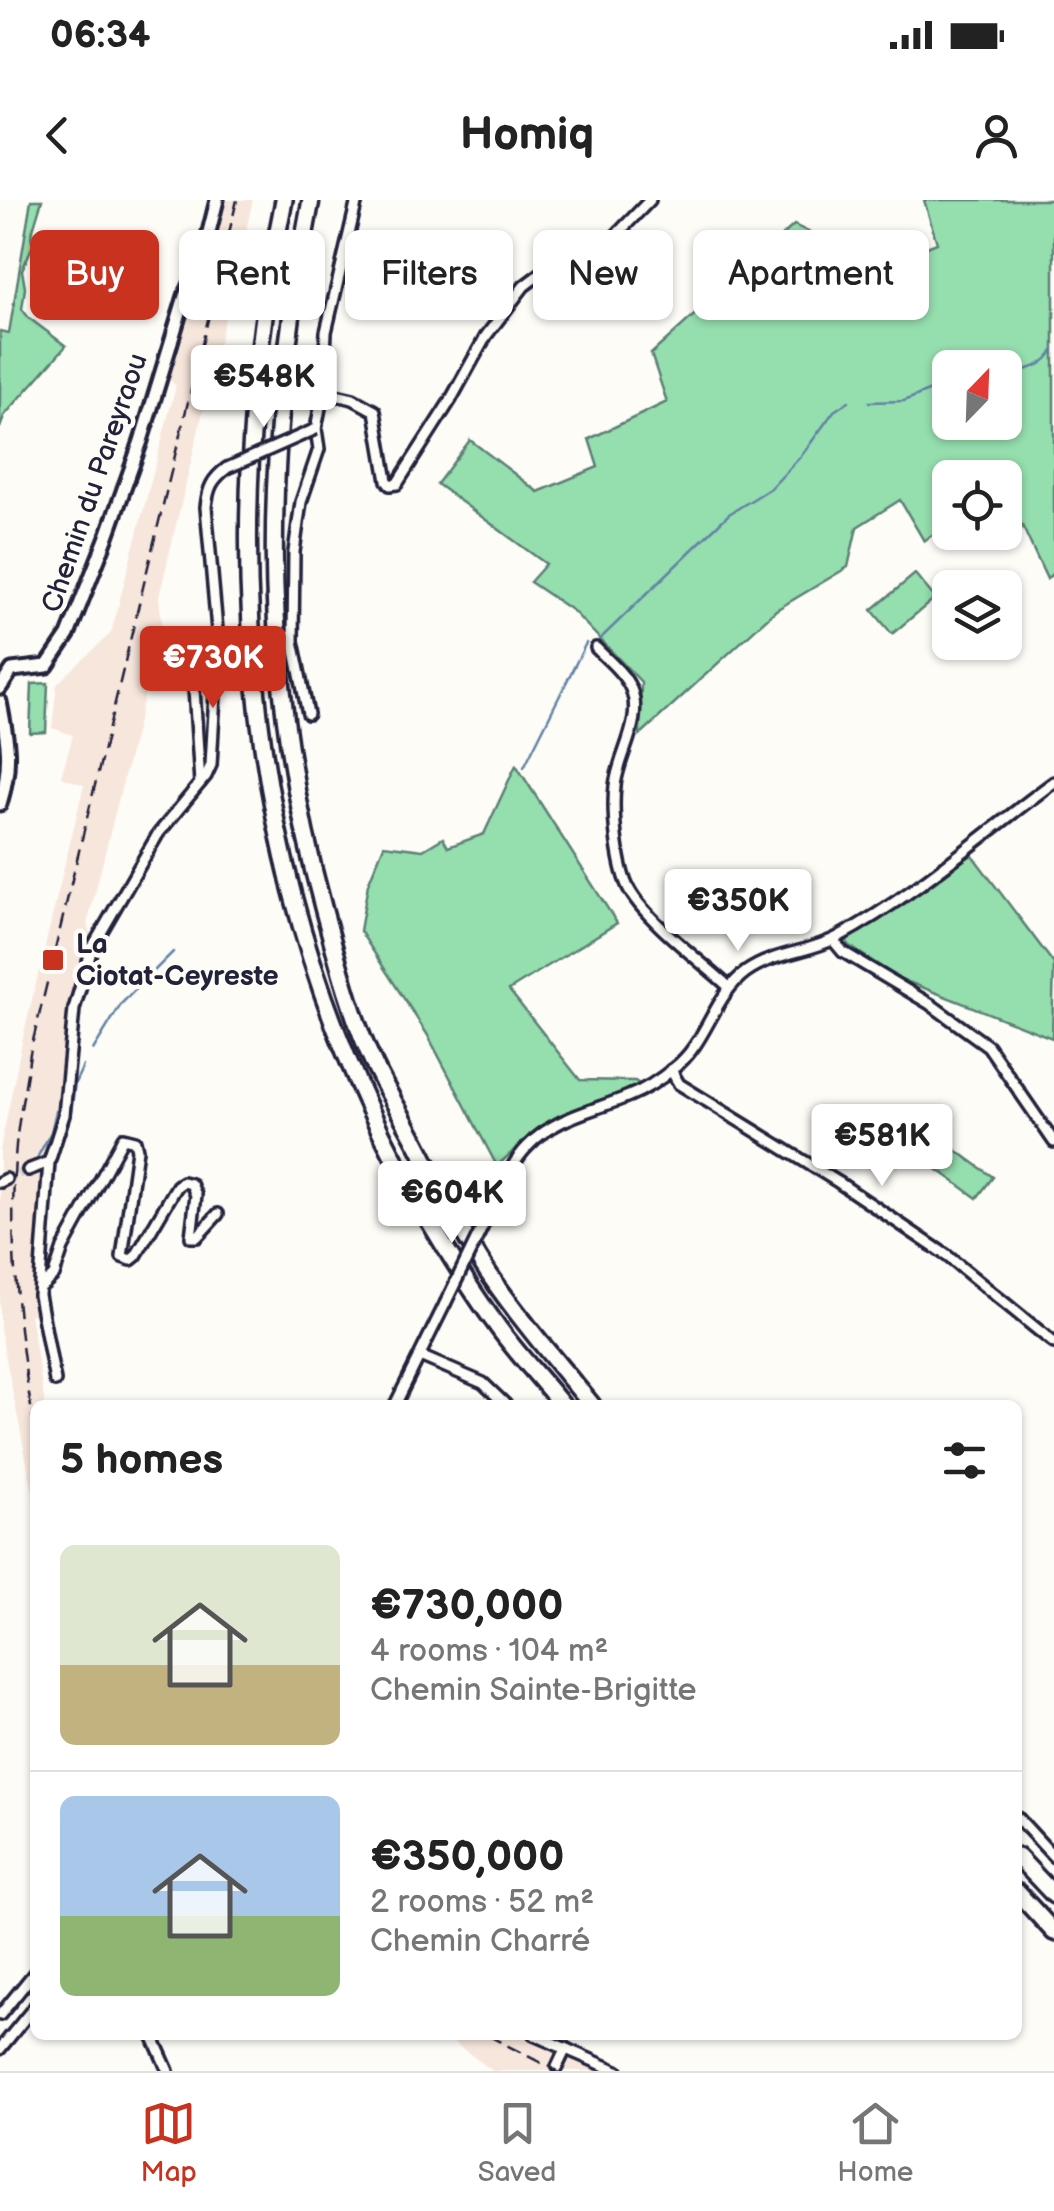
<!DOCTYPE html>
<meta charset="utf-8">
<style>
:root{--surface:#fff;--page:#f2f2f2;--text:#222;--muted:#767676;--line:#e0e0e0;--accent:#c8321e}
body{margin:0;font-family:"Balsamiq Sans",sans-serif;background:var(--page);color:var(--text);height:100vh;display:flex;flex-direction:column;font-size:38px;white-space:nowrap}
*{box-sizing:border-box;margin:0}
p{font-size:32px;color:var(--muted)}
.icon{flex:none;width:55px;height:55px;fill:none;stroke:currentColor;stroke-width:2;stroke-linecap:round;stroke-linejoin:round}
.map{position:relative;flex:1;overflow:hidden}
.side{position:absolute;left:30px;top:1200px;width:992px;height:640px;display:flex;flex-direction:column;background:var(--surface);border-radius:15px;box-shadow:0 2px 8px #0004}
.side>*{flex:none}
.banner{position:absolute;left:30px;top:30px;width:995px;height:90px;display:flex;gap:20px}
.needle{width:65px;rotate:23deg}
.fabs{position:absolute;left:932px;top:150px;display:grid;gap:20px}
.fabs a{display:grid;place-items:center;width:90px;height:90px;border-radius:15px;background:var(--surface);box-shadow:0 2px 8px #0004;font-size:50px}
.price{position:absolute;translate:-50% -85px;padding:0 22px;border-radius:10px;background:#fff;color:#222;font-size:32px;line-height:65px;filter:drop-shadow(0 2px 5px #0008)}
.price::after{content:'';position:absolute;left:50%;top:60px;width:30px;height:22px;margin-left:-15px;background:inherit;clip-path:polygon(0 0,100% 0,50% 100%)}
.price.on{background:var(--accent);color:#fff}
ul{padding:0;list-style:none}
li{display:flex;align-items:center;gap:30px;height:250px;padding:0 30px}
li+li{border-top:2px solid var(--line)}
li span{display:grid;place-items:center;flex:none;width:280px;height:200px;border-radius:15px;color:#555}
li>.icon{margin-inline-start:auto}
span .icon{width:120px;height:120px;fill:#fffc;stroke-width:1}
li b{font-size:42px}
h2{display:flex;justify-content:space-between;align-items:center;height:120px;padding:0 30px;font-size:42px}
.pill{padding:0 35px;border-radius:15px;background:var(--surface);box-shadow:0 2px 8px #0004;font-size:35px;line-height:90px}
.pill.on{background:var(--accent);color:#fff}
.status{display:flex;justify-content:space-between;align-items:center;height:70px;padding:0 50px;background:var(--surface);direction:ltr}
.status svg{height:28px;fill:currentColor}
header{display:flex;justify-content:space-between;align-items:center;height:130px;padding:0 30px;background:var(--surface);font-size:45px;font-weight:600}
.menu{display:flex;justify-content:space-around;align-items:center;height:140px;border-top:2px solid var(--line);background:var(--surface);font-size:28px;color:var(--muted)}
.menu a{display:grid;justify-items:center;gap:5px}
.menu .on{color:var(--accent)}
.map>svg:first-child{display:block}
</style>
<div class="status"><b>06:34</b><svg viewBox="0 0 49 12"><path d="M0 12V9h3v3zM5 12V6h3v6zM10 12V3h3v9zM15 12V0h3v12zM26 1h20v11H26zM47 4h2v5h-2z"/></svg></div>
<header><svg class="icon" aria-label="back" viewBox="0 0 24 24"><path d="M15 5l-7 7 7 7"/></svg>Homiq<svg class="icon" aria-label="person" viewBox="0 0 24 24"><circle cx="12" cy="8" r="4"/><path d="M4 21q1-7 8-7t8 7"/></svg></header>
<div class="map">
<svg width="1054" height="1871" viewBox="0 0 1054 1871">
<rect width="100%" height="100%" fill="#fdfcf7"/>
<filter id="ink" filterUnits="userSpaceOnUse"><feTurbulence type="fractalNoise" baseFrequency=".01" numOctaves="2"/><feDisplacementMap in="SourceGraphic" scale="20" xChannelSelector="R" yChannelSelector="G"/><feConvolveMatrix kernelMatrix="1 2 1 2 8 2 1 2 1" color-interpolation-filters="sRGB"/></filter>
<g filter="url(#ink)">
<!-- built -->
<g fill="#f7e6dc">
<path d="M 221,0 L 253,0 L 159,397 L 162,425 L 87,725 L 92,738 L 66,822 L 60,915 L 44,957 L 39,1115 L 30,1114 L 45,1205 L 35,1205 L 35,1303 L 0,1129 L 0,950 L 23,837 L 84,585 L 61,577 L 73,535 L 52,528 L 57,484 L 111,433 L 176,186 L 169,179 Z"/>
<path d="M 444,1835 L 516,1835 L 602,1871 L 493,1871 Z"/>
</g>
<!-- green -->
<g fill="#95deae" stroke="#5c8074" stroke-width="2.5" fill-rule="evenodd">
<path d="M 31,0 L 42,0 L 31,36 L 33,45 L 22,70 L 25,88 L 22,109 L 29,118 L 66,146 L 4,216 L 0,228 L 0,131 L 9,133 Z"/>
<path d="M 924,0 L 1054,0 L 1054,372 L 1047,379 L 1005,289 L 1005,278 L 950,278 L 950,322 L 924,341 L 900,300 L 857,327 L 848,367 L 776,410 L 640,535 L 641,482 L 573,411 L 530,382 L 546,364 L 437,284 L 470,240 L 538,292 L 598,267 L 589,239 L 667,202 L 651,154 L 794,25 L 878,66 L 937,43 ZM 950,168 L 1005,168 L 1005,222 L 950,222 Z"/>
<path d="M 915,374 L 935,398 L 892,434 L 872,410 Z"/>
<path d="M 48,483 L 46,532 L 30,533 L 32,484 Z"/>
<path d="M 516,565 L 617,723 L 509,790 L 580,880 L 635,881 L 639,884 C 617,896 595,901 573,910 C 543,922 520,945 497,966 L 427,834 L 360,731 L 368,684 L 384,645 L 423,650 L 443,638 L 448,647 L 484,634 Z"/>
<path d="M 972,655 L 1054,764 L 1052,838 L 898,778 L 848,745 L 846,735 Z"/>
<path d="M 949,945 L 993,977 L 977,998 L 934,967 Z"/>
</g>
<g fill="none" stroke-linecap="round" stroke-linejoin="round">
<!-- stream -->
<g stroke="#6383a5" stroke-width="2.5">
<path d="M 1005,171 C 1023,173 1047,166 1054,149"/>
<path d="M 869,202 L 904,201 L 950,182"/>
<path d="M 599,440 L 729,314 L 771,288 L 802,255 L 834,211 L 849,201"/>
<path d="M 524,567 L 586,443"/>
<path d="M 93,850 L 122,803 L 173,752"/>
<path d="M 71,912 L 75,883 L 83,866"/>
<path d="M 38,956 L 51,932 L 56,911"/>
</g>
<!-- street-tunnel -->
<path stroke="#d1d0d1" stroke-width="9" stroke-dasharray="9 4.5" stroke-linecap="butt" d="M 6,979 L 28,970"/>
<!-- street casing -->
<g stroke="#22223b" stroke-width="16">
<g id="street">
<path d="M 323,192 L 353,199 L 375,211 L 387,281 L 390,285 L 397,284 L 450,201 L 486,136 L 524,86 L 552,65 L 594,58 L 650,0"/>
<path d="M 191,441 L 200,583"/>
<path d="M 596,448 C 608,460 625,474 631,489 C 644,521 618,555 615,586 C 612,612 617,669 630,691 C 648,722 702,762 729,787"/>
<path d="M 308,514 L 293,441 L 294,352 L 301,302 L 319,249 L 316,229 L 323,192 L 326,132 L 357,0"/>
<path d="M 833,740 L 843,752 L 930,804 L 988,846 L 1054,942"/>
<path d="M 671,870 L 679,884 L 838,982 L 946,1055 L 1054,1143"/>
<path d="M 49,962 L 39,1095 L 55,1181"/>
<path d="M 28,970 L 49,962 L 64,915 L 74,809 L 92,748 L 158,634 L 206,576 L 211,565 L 218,441 L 206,307 C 208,288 212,279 227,268"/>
<path d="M 0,982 L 6,979"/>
<path d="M 493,1005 C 503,985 512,962 528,946 C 555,917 594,911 629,896 C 644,890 661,879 674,868 C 707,843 713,796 746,772 C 774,752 809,753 838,737 C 916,695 983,634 1054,582"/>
<path d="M 40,1088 L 54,1075 L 63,1048 L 123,938 L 135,941 L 137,950 L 122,1057 L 131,1060 L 136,1056 L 177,986 L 183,982 L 191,984 L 196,995 L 191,1037 L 197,1037 L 218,1014"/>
<path d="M 420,1156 L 483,1183 L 506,1205"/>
<path d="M 395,1205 L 445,1104"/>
<path d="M 1018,1618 L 1054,1657"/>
<path d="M 0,1815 L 35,1772"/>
<path d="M 152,1835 L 168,1871"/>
<path d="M 534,1835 L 617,1871"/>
<path d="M 0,1849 L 35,1806"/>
<path d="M 557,1867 L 566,1848"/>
</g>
</g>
<!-- secondary casing -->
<g stroke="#22223b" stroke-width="19">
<g id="secondary">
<path d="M 0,488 L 12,470 L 47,466 L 68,435 L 106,339 L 141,241 L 185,96 L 201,64 L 217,0"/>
<path d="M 0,502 C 8,542 12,564 0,604"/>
</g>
</g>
<!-- highway casing -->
<g stroke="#22223b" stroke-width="22">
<g id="highway">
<path d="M 284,0 C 214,342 242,695 418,1002 C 442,1043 467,1085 495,1123 C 515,1152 540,1177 562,1205"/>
<path d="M 311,0 C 263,248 257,466 324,711 C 338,761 351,815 373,862 C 386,890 402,915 416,942 C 442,992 465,1041 498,1087 C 527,1128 560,1166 592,1205"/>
<path d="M 1018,1657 L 1054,1695"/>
<path d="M 1018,1693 L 1054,1732"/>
</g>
</g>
<!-- street -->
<use href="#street" stroke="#fdfcf7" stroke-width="9"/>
<!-- secondary -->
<use href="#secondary" stroke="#fdfcf7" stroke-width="11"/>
<!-- highway -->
<use href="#highway" stroke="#fdfcf7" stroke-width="15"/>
<!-- rail -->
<g stroke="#22223b" stroke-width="2.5" stroke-dasharray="15 8" stroke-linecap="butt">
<path d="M 35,1230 C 18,1135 8,1041 16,945 C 19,914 26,884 30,853 L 237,0"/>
<path d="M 487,1835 L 557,1871"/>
</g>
<!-- street-bridge casing -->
<g stroke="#22223b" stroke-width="16" stroke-linecap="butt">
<g id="street-bridge">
<path d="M 227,268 L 316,229"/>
<path d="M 445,1104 L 493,1005"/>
</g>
</g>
<!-- street-bridge -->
<use href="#street-bridge" stroke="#fdfcf7" stroke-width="9"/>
</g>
</g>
<!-- markers -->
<rect fill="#c8321e" stroke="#fdfcf7" stroke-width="4" x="41" y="748" width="24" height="24" rx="5"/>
<g text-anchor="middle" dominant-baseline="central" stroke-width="9" stroke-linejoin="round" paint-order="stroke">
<!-- street labels -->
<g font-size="28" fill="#22223b" stroke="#fdfcf7">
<text transform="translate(95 283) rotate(-71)">Chemin du Pareyraou</text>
</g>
<!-- poi labels -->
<g font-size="28" font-weight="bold" fill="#22223b" stroke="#fdfcf7" text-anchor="start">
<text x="76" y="744">La<tspan x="76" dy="32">Ciotat-Ceyreste</tspan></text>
</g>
</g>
</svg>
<div class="fabs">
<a><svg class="needle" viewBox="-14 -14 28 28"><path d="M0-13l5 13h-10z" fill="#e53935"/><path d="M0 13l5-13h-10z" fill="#767676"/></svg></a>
<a><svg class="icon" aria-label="locate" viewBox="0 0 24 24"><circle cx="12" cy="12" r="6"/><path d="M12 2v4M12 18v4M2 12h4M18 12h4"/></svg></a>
<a><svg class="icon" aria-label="layers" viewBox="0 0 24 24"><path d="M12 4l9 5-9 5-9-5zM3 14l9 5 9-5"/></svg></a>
</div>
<b class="price" style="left:264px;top:230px">€548K</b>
<b class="price on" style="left:213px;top:511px">€730K</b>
<b class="price" style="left:738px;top:754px">€350K</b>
<b class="price" style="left:882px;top:989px">€581K</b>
<b class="price" style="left:452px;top:1046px">€604K</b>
<div class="banner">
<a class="pill on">Buy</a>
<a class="pill">Rent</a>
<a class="pill">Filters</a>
<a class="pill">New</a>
<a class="pill">Apartment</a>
</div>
<section class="side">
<h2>5 homes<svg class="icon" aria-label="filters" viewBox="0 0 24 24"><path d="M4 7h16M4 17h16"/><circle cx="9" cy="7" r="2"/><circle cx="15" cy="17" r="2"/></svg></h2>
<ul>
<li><span style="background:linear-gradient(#dfe7d0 60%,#c2b280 0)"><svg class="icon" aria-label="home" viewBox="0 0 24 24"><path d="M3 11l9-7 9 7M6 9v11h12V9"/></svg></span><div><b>€730,000</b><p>4 rooms · 104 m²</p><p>Chemin Sainte-Brigitte</p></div></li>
<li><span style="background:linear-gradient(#a9c7e8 60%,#8fb573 0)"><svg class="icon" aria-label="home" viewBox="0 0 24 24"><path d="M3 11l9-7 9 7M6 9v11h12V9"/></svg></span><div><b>€350,000</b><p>2 rooms · 52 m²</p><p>Chemin Charré</p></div></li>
</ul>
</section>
</div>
<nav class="menu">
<a class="on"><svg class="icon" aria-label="map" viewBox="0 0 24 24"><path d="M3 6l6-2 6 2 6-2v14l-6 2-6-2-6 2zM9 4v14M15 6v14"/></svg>Map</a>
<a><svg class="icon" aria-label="saved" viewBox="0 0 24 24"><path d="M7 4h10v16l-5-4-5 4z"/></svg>Saved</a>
<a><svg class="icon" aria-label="home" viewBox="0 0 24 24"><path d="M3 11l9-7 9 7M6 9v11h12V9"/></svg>Home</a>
</nav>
